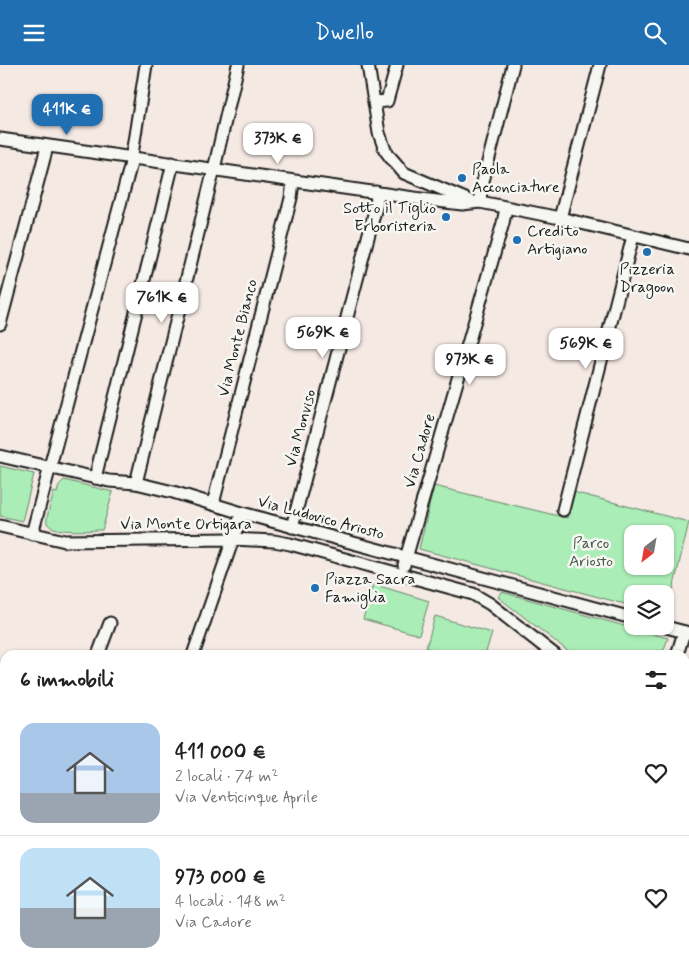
<!DOCTYPE html>
<html lang="it">
<meta charset="utf-8">
<style>
:root{--surface:#fff;--page:#f6f6f6;--text:#222;--muted:#767676;--line:#e0e0e0;--accent:#1f6fb2}
body{margin:0;font-family:Mynerve,sans-serif;background:var(--page);color:var(--text);height:100vh;display:flex;flex-direction:column;font-size:19px;white-space:nowrap}
*{box-sizing:border-box;margin:0}
p{font-size:16px;color:var(--muted)}
.icon{flex:none;width:28px;height:28px;fill:none;stroke:currentColor;stroke-width:2;stroke-linecap:round;stroke-linejoin:round}
.map{position:relative;flex:1;overflow:hidden}
.drawer{position:absolute;left:0px;top:585px;width:690px;height:321px;display:flex;flex-direction:column;background:var(--surface);border-radius:15px 15px 0 0;box-shadow:0 1px 4px #0004}
.drawer>*{flex:none}
.needle{width:32px;rotate:211deg}
.controls{position:absolute;left:624px;top:460px;display:grid;gap:10px}
.controls a{display:grid;place-items:center;width:50px;height:50px;border-radius:10px;background:var(--surface);box-shadow:0 1px 4px #0004;font-size:25px}
.price{position:absolute;translate:-50% -42px;padding:0 11px;border-radius:10px;background:#fff;color:#222;font-size:16px;line-height:32px;filter:drop-shadow(0 1px 2px #0008)}
.price::after{content:'';position:absolute;left:50%;top:30px;width:15px;height:11px;margin-left:-8px;background:inherit;clip-path:polygon(0 0,100% 0,50% 100%)}
.price.selected{background:var(--accent);color:#fff}
ul{padding:0;list-style:none}
li{display:flex;align-items:center;gap:15px;height:125px;padding:0 20px}
li+li{border-top:1px solid var(--line)}
li span{display:grid;place-items:center;flex:none;width:140px;height:100px;border-radius:15px;color:#555}
li>.icon{margin-inline-start:auto}
span .icon{width:60px;height:60px;fill:#fffc;stroke-width:1}
li b{font-size:21px}
h2{display:flex;justify-content:space-between;align-items:center;height:60px;padding:0 20px;font-size:21px}
header{display:flex;justify-content:space-between;align-items:center;height:65px;padding:0 20px;background:var(--accent);color:#fff;font-size:22px;font-weight:600}
.map>svg:first-child{display:block}
</style>
<header><svg class="icon" aria-label="menu" viewBox="0 0 24 24"><path d="M4 6h16M4 12h16M4 18h16"/></svg>Dwello<svg class="icon" aria-label="search" viewBox="0 0 24 24"><circle cx="10" cy="10" r="6"/><path d="M15 15l6 6"/></svg></header>
<div class="map">
<svg width="689" height="906" viewBox="0 0 689 906">
<rect width="100%" height="100%" fill="#f5e9e4"/>
<filter id="ink" filterUnits="userSpaceOnUse"><feTurbulence type="fractalNoise" baseFrequency=".02" numOctaves="2"/><feDisplacementMap in="SourceGraphic" scale="10" xChannelSelector="R" yChannelSelector="G"/><feConvolveMatrix kernelMatrix="1 2 1 2 8 2 1 2 1" color-interpolation-filters="sRGB"/></filter>
<g filter="url(#ink)">
<!-- built -->
<path fill="#f4d9d4" d="M 432,901 L 523,901 L 529,903 L 528,906 L 431,906 Z"/>
<!-- green -->
<g fill="#abedb6" stroke="#648469" fill-rule="evenodd">
<path d="M 0,401 L 34,409 L 22,456 L 0,451 Z"/>
<path d="M 64,415 L 113,427 L 102,465 C 91,465 52,469 47,458 C 45,454 53,433 54,427 L 57,428 L 59,420 Z"/>
<path d="M 434,421 L 567,453 L 573,427 L 689,457 L 667,550 L 665,550 L 665,529 L 632,529 L 632,541 L 419,484 ZM 632,469 L 665,469 L 665,501 L 632,501 Z"/>
<path d="M 373,519 L 429,536 L 419,570 L 363,554 Z"/>
<path d="M 502,527 L 668,573 L 662,590 L 573,590 L 498,532 Z"/>
<path d="M 435,551 L 492,568 L 485,590 L 450,590 L 426,583 Z"/>
</g>
<g fill="none" stroke-linecap="round" stroke-linejoin="round">
<!-- street casing -->
<g stroke="#1c1c1c" stroke-width="15">
<g id="street">
<path d="M 368,0 L 379,68 L 385,85 L 391,93 L 404,108 L 470,136"/>
<path d="M 375,37 L 387,36 L 397,0"/>
<path d="M 0,74 L 421,134 L 462,139 L 480,137 L 560,153 L 689,184"/>
<path d="M 480,137 L 481,124 L 513,0"/>
<path d="M 560,153 L 600,0"/>
<path d="M 0,259 L 47,82"/>
<path d="M 0,391 L 109,416 L 136,418 L 173,427 L 242,448 L 632,553"/>
<path d="M 95,413 L 173,98"/>
<path d="M 136,418 L 214,104 L 238,0"/>
<path d="M 213,439 L 291,133 L 293,116"/>
<path d="M 563,445 L 633,171"/>
<path d="M 0,461 L 65,476 L 232,474 L 274,476 L 290,479 L 473,529 L 490,539 L 555,590"/>
<path d="M 292,462 L 377,138 L 376,127"/>
<path d="M 32,469 L 130,102 L 146,0"/>
<path d="M 404,500 L 503,158 L 506,143"/>
<path d="M 662,561 L 689,568"/>
<path d="M 98,590 L 110,558"/>
<path d="M 193,590 L 242,448"/>
<path d="M 677,590 L 684,567"/>
<path d="M 685,649 L 689,650"/>
<path d="M 0,650 L 5,652"/>
<path d="M 0,719 L 5,720"/>
<path d="M 685,757 L 689,745"/>
<path d="M 567,901 L 581,906"/>
<path d="M 141,906 L 143,901"/>
<path d="M 253,906 L 255,901"/>
<path d="M 383,906 L 385,901"/>
<path d="M 555,906 L 560,901"/>
<path d="M 634,906 L 636,901"/>
</g>
</g>
<!-- street -->
<use href="#street" stroke="#f6f6f2" stroke-width="11"/>
</g>
</g>
<!-- markers -->
<g fill="#1f6fb2" stroke="#f6f6f2" stroke-width="2">
<circle cx="462" cy="113" r="5"/>
<circle cx="446" cy="152" r="5"/>
<circle cx="517" cy="175" r="5"/>
<circle cx="647" cy="187" r="5"/>
<circle cx="315" cy="523" r="5"/>
</g>
<g text-anchor="middle" dominant-baseline="central" stroke-width="5" stroke-linejoin="round" paint-order="stroke">
<!-- poi labels -->
<g font-size="16" fill="#1c1c1c" stroke="#f6f6f2" text-anchor="start">
<text x="472" y="104">Paola<tspan x="472" dy="18">Acconciature</tspan></text>
<text x="436" y="143" text-anchor="end">Sotto il Tiglio<tspan x="436" dy="18">Erboristeria</tspan></text>
<text x="527" y="166">Credito<tspan x="527" dy="18">Artigiano</tspan></text>
<text x="647" y="204" text-anchor="middle">Pizzeria<tspan x="647" dy="18">Dragoon</tspan></text>
<text x="325" y="514">Piazza Sacra<tspan x="325" dy="18">Famiglia</tspan></text>
</g>
<!-- street labels -->
<g font-size="16" fill="#1c1c1c" stroke="#f6f6f2">
<text transform="translate(238 273) rotate(-76)">Via Monte Bianco</text>
<text transform="translate(301 363) rotate(-75)">Via Monviso</text>
<text transform="translate(420 386) rotate(-74)">Via Cadore</text>
<text transform="translate(321 453) rotate(15)">Via Ludovico Ariosto</text>
<text x="186" y="459">Via Monte Ortigara</text>
</g>
<!-- park labels -->
<g font-size="16" fill="#475b4a" stroke="#f6f6f2">
<text x="591" y="478">Parco<tspan x="591" dy="18">Ariosto</tspan></text>
</g>
</g>
</svg>
<div class="controls">
<a><svg class="needle" viewBox="-14 -14 28 28"><path d="M0-13l5 13h-10z" fill="#e53935"/><path d="M0 13l5-13h-10z" fill="#767676"/></svg></a>
<a><svg class="icon" aria-label="layers" viewBox="0 0 24 24"><path d="M12 4l9 5-9 5-9-5zM3 14l9 5 9-5"/></svg></a>
</div>
<b class="price selected" style="left:67px;top:71px">411K €</b>
<b class="price" style="left:278px;top:100px">373K €</b>
<b class="price" style="left:162px;top:259px">761K €</b>
<b class="price" style="left:323px;top:294px">569K €</b>
<b class="price" style="left:586px;top:305px">569K €</b>
<b class="price" style="left:470px;top:321px">973K €</b>
<section class="drawer">
<h2>6 immobili<svg class="icon" aria-label="filters" viewBox="0 0 24 24"><path d="M4 7h16M4 17h16"/><circle cx="9" cy="7" r="2"/><circle cx="15" cy="17" r="2"/></svg></h2>
<ul>
<li><span style="background:linear-gradient(#a9c7e8 70%,#9aa5b1 0)"><svg class="icon" aria-label="home" viewBox="0 0 24 24"><path d="M3 11l9-7 9 7M6 9v11h12V9"/></svg></span><div><b>411 000 €</b><p>2 locali · 74 m²</p><p>Via Venticinque Aprile</p></div><svg class="icon" aria-label="heart" viewBox="0 0 24 24"><path d="M12 20l-8-8c-3-5 5-10 8-4 3-6 11-1 8 4z"/></svg></li>
<li><span style="background:linear-gradient(#bfe0f5 60%,#9aa5b1 0)"><svg class="icon" aria-label="home" viewBox="0 0 24 24"><path d="M3 11l9-7 9 7M6 9v11h12V9"/></svg></span><div><b>973 000 €</b><p>4 locali · 148 m²</p><p>Via Cadore</p></div><svg class="icon" aria-label="heart" viewBox="0 0 24 24"><path d="M12 20l-8-8c-3-5 5-10 8-4 3-6 11-1 8 4z"/></svg></li>
</ul>
</section>
</div>
